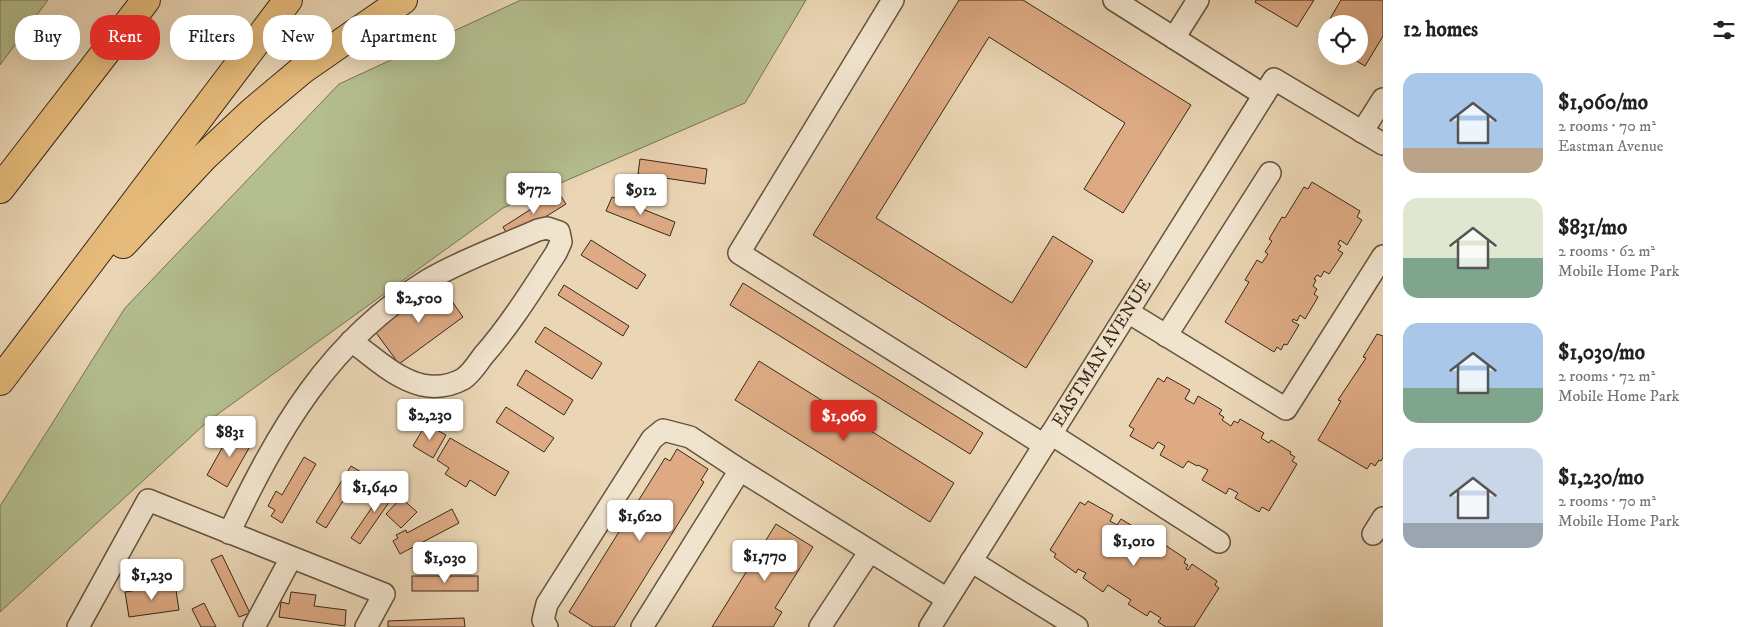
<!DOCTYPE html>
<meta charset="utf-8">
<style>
:root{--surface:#fff;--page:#f6f6f6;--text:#222;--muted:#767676;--accent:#d93025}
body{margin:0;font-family:"IM FELL DW Pica",serif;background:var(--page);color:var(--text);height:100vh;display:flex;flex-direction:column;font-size:19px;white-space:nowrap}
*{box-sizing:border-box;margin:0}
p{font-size:16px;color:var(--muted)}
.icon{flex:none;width:28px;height:28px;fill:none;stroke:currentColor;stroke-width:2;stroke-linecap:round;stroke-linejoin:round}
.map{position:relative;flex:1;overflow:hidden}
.details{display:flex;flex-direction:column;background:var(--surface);width:375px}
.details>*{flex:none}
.banner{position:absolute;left:15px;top:15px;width:475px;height:45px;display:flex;gap:10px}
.controls{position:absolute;left:1318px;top:15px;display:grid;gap:10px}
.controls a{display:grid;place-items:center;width:50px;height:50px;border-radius:50%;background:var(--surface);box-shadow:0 5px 20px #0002;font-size:25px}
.price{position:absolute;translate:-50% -42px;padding:0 11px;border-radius:5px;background:#fff;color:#222;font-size:16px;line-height:32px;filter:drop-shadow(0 1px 2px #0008)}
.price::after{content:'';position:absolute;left:50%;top:30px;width:15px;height:11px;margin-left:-8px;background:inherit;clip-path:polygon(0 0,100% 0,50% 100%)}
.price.selected{background:var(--accent);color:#fff}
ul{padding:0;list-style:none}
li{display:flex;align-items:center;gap:15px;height:125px;padding:0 20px}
li span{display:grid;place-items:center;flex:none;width:140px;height:100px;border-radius:15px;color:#555}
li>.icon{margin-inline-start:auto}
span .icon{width:60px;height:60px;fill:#fffc;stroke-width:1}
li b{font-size:21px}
h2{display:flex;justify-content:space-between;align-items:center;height:60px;padding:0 20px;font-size:21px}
.pill{padding:0 18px;border-radius:20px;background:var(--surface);box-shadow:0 5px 20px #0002;font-size:18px;line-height:45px}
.pill.selected{background:var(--accent);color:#fff}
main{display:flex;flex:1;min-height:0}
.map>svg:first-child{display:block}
</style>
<main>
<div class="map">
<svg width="1383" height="627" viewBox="0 0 1383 627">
<rect width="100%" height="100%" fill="#ead5b4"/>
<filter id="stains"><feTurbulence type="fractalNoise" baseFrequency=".004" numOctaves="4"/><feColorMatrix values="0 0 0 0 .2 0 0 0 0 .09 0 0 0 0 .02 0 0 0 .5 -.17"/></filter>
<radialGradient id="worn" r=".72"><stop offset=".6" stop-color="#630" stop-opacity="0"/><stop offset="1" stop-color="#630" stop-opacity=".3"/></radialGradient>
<!-- green -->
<g fill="#b4be8f" stroke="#767453">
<path d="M 0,0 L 48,0 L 0,65 Z"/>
<path d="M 521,0 L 806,0 L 745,103 L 503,208 L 207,422 L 0,612 L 0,506 L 125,308 L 339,84 Z"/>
</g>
<!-- building -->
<g fill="#ddaa84" stroke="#392917">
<path d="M 959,0 L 1023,0 L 1191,105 L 1123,213 L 1084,189 L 1125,123 L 989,37 L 876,218 L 1012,303 L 1053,236 L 1093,261 L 1026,368 L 813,235 Z"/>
<path d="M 1256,0 L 1314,0 L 1297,27 L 1255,2 Z"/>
<path d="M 1341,0 L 1383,0 L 1383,36 L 1365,66 L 1348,56 L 1359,56 L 1359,24 L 1327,24 Z"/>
<path d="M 1326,25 L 1326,43 L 1318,38 Z"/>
<path d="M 640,159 L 707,169 L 705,184 L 638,174 Z"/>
<path d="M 1312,182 L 1360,211 L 1357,217 L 1362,220 L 1347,245 L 1340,240 L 1338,244 L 1341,246 L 1338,250 L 1343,253 L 1329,274 L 1324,271 L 1321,277 L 1317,275 L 1314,279 L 1316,280 L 1313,286 L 1317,289 L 1314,294 L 1318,297 L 1305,319 L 1300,315 L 1297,321 L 1293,319 L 1292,321 L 1299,325 L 1287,345 L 1284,344 L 1281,350 L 1277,347 L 1274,352 L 1225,322 L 1249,282 L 1245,280 L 1257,260 L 1262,263 L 1268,254 L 1265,252 L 1272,241 L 1269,239 L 1282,217 L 1285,218 L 1304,187 L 1308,189 Z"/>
<path d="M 558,192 L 566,204 L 510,239 L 503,227 Z"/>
<path d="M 612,197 L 675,222 L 670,236 L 606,211 Z"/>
<path d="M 591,240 L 646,275 L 637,289 L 581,255 Z"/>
<path d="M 439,283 L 463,317 L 399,364 L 374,330 Z"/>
<path d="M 743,283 L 983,433 L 970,454 L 730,305 Z"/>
<path d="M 564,285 L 629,326 L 623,336 L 558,295 Z"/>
<path d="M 545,327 L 602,363 L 592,379 L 535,342 Z"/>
<path d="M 1377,334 L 1383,336 L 1383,458 L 1381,461 L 1379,460 L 1375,466 L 1371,463 L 1367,469 L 1318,440 L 1341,401 L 1338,400 L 1366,358 L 1363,357 Z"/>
<path d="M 759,361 L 954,483 L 930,522 L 735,400 Z"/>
<path d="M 526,370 L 573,400 L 564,415 L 517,385 Z"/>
<path d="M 1167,377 L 1190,390 L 1185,399 L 1194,404 L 1198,396 L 1222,410 L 1219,414 L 1224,417 L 1222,420 L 1231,426 L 1234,421 L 1238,423 L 1240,419 L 1264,433 L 1261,438 L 1269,443 L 1271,440 L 1291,452 L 1290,454 L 1295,457 L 1292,461 L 1297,464 L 1269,511 L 1262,507 L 1259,512 L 1235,498 L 1238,493 L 1229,488 L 1226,494 L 1202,480 L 1208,470 L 1198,465 L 1197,466 L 1188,461 L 1183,468 L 1160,455 L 1165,446 L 1158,442 L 1153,449 L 1130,436 L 1134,429 L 1129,426 L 1158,378 L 1164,382 Z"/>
<path d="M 506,407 L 554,438 L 544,452 L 496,422 Z"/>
<path d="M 426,424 L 446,435 L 433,458 L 413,446 Z"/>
<path d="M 232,430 L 253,441 L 227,487 L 207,475 Z"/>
<path d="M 450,438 L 509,472 L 495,496 L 470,480 L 466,487 L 445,474 L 449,468 L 437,460 Z"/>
<path d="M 677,449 L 708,469 L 701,480 L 704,482 L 614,627 L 593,627 L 569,612 L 665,458 L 670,461 Z"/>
<path d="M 304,457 L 316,464 L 282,523 L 271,516 L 275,510 L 268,506 L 276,491 L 282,495 Z"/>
<path d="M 351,466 L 361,472 L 326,528 L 316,522 Z"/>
<path d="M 390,481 L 399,488 L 360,544 L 351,538 Z"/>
<path d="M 401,498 L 417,512 L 401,528 L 386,514 Z"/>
<path d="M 1088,501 L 1113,515 L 1110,521 L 1117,525 L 1121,519 L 1144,533 L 1141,538 L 1157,551 L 1162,543 L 1186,559 L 1184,563 L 1188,565 L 1186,569 L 1188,570 L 1192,564 L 1217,581 L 1215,585 L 1219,588 L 1194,627 L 1166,627 L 1158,622 L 1161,618 L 1150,611 L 1147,616 L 1128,604 L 1131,600 L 1108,585 L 1103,592 L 1083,578 L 1086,573 L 1078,569 L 1076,573 L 1054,557 L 1056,554 L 1050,550 L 1080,502 L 1085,505 Z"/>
<path d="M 452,509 L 459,523 L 400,554 L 393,541 L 398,538 L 396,535 L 406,530 L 407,533 Z"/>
<path d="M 776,524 L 813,547 L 775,608 L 782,612 L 773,627 L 712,627 Z"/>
<path d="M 441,554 L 442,568 L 416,569 L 415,555 Z"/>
<path d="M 222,555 L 250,613 L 239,617 L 211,560 Z"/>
<rect x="412" y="576" width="66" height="15"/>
<path d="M 175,584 L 179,610 L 129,617 L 125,592 Z"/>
<path d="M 291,592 L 316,595 L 314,606 L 346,610 L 345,626 L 279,617 L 281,602 L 289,604 Z"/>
<path d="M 204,603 L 216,627 L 201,627 L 192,609 Z"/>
<path d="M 464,618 L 465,627 L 388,627 L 388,621 Z"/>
</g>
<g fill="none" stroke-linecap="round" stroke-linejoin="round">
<!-- minor casing -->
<g stroke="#65543e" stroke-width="24">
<g id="minor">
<path d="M 893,0 L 739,253 L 1044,445"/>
<path d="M 1114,0 L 1264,95"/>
<path d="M 1174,38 L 1198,0"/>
<path d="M 1362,132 L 1383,99"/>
<path d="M 1128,312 L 1286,409 L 1383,256"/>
<path d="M 1166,336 L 1270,173"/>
<path d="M 1051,434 L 1219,542"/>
<path d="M 229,533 C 278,431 328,341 428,280 C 462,260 502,246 538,230 L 547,228 L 559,232 L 561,242 L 556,253 C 533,288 511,324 483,356 C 477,364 471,374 463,379 C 450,386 436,388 422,385 C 394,378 374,357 351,341"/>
<path d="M 1373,534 L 1383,518"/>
<path d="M 971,561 L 1077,627"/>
<path d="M 78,627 L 148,500 L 384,594 L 366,627"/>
<path d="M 254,627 L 291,558"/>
<path d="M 547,627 L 543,620 L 547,604 L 652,439 L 663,430 L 690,437 L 740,470"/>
<path d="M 642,627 L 740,470 L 947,599"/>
<path d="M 820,627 L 870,551"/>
<path d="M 930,627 L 1274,79 L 1383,144"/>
</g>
</g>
<!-- highway casing -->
<g stroke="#392917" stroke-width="30">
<g id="highway">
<path d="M 0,189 L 146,0"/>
<path d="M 123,244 L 204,157 L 252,112 L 302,70 L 403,0"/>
<path d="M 0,381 L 288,0"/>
</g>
</g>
<!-- minor -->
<use href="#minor" stroke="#f1e4ce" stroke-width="21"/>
<!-- highway -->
<use href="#highway" stroke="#e5ba7a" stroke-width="28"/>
</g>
<g text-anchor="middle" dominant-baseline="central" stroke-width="4" stroke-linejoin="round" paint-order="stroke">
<!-- street labels -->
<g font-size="18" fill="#392917" stroke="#f1e4ce">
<text transform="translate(1102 353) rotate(-58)">EASTMAN AVENUE</text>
</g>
</g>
<rect width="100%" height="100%" filter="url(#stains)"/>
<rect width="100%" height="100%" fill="url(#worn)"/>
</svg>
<div class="controls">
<a><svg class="icon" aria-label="locate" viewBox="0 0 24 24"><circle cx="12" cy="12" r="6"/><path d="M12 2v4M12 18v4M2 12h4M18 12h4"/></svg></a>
</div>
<b class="price" style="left:534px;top:215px">$772</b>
<b class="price" style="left:641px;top:216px">$912</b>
<b class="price" style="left:419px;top:324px">$2,500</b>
<b class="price" style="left:430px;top:441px">$2,230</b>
<b class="price selected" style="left:844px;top:442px">$1,060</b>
<b class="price" style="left:230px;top:458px">$831</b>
<b class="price" style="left:375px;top:513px">$1,640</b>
<b class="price" style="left:640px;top:542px">$1,620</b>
<b class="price" style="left:1134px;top:567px">$1,010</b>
<b class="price" style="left:765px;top:582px">$1,770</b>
<b class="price" style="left:445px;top:584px">$1,030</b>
<b class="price" style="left:152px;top:601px">$1,230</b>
<div class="banner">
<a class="pill">Buy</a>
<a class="pill selected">Rent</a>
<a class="pill">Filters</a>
<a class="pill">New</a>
<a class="pill">Apartment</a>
</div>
</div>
<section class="details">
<h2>12 homes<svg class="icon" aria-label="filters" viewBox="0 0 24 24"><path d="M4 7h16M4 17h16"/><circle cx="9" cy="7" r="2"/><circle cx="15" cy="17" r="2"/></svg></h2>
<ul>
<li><span style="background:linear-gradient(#a9c7e8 75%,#b9a48a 0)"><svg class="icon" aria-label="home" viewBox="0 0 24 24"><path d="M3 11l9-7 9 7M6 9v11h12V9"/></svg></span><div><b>$1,060/mo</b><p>2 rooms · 70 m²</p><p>Eastman Avenue</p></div></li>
<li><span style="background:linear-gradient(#dfe7d0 60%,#7fa58c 0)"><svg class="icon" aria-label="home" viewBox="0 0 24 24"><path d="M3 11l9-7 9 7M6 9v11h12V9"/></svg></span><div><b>$831/mo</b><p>2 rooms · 62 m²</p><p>Mobile Home Park</p></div></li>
<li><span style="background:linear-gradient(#a9c7e8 65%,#7fa58c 0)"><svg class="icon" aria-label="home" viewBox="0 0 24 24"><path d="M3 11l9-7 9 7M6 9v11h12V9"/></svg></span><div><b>$1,030/mo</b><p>2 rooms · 72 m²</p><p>Mobile Home Park</p></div></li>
<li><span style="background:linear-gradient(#c9d6e8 75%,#9aa5b1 0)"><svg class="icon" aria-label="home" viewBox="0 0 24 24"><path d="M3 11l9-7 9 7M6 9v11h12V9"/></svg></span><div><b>$1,230/mo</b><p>2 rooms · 70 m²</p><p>Mobile Home Park</p></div></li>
</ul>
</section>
</main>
